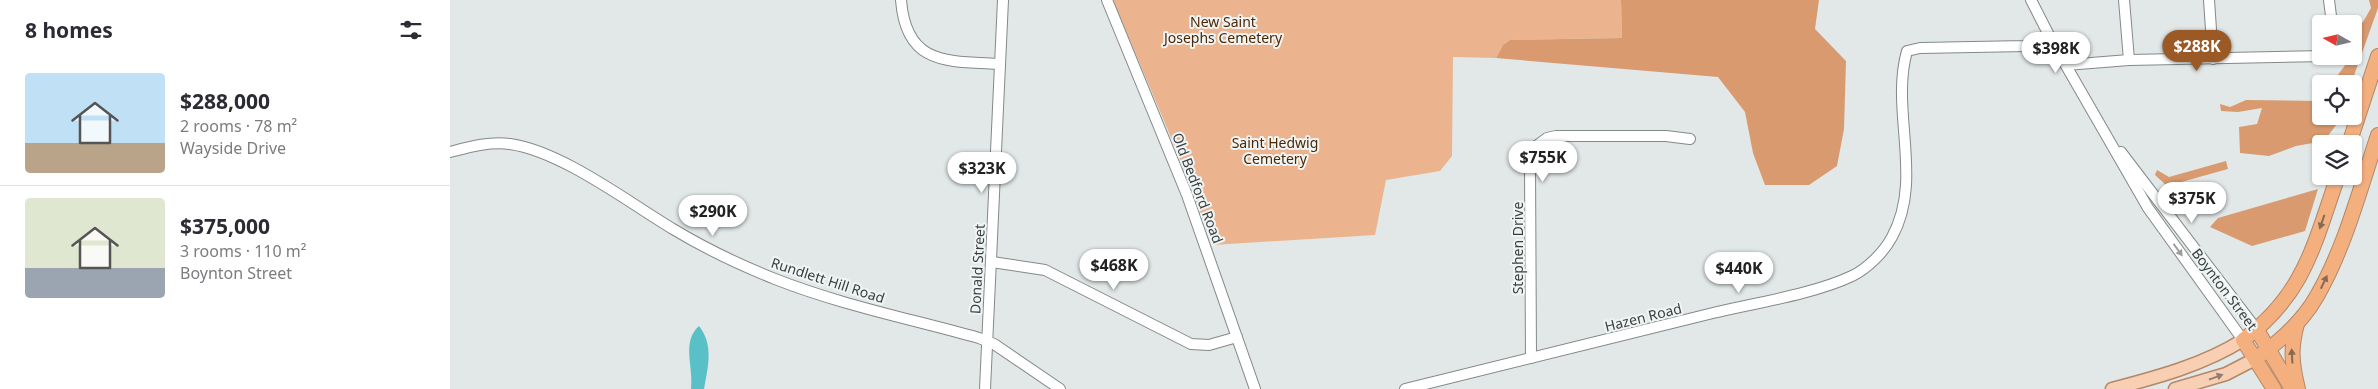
<!DOCTYPE html>
<meta charset="utf-8">
<style>
:root{--surface:#fff;--page:#f7f7f7;--text:#2b2b33;--muted:#7c7c81;--line:#e1e1e2;--accent:#9b5926}
body{margin:0;font-family:"Noto Sans",sans-serif;background:var(--page);color:var(--text);height:100vh;display:flex;flex-direction:column;font-size:19px;white-space:nowrap}
*{box-sizing:border-box;margin:0}
p{font-size:16px;color:var(--muted)}
.icon{flex:none;width:28px;height:28px;fill:none;stroke:currentColor;stroke-width:2;stroke-linecap:round;stroke-linejoin:round}
.map{position:relative;flex:1;overflow:hidden}
.side{display:flex;flex-direction:column;background:var(--surface);width:450px}
.side>*{flex:none}
.needle{width:32px;rotate:278deg}
.fabs{position:absolute;left:1862px;top:15px;display:grid;gap:10px}
.fabs a{display:grid;place-items:center;width:50px;height:50px;border-radius:5px;background:var(--surface);box-shadow:0 1px 4px #0004;font-size:25px}
.price{position:absolute;translate:-50% -42px;padding:0 11px;border-radius:18px;background:#fff;color:#222;font-size:16px;line-height:32px;filter:drop-shadow(0 1px 2px #0008)}
.price::after{content:'';position:absolute;left:50%;top:30px;width:15px;height:11px;margin-left:-8px;background:inherit;clip-path:polygon(0 0,100% 0,50% 100%)}
.price.on{background:var(--accent);color:#fff}
ul{padding:0;list-style:none}
li{display:flex;align-items:center;gap:15px;height:125px;padding:0 25px}
li+li{border-top:1px solid var(--line)}
li span{display:grid;place-items:center;flex:none;width:140px;height:100px;border-radius:5px;color:#555}
li>.icon{margin-inline-start:auto}
span .icon{width:60px;height:60px;fill:#fffc;stroke-width:1}
li b{font-size:21px}
h2{display:flex;justify-content:space-between;align-items:center;height:60px;padding:0 25px;font-size:21px}
main{display:flex;flex:1;min-height:0}
.map>svg:first-child{display:block}
</style>
<main>
<section class="side">
<h2>8 homes<svg class="icon" aria-label="filters" viewBox="0 0 24 24"><path d="M4 7h16M4 17h16"/><circle cx="9" cy="7" r="2"/><circle cx="15" cy="17" r="2"/></svg></h2>
<ul>
<li><span style="background:linear-gradient(#bfe0f5 70%,#b9a48a 0)"><svg class="icon" aria-label="home" viewBox="0 0 24 24"><path d="M3 11l9-7 9 7M6 9v11h12V9"/></svg></span><div><b>$288,000</b><p>2 rooms · 78 m²</p><p>Wayside Drive</p></div></li>
<li><span style="background:linear-gradient(#dfe7d0 70%,#9aa5b1 0)"><svg class="icon" aria-label="home" viewBox="0 0 24 24"><path d="M3 11l9-7 9 7M6 9v11h12V9"/></svg></span><div><b>$375,000</b><p>3 rooms · 110 m²</p><p>Boynton Street</p></div></li>
</ul>
</section>
<div class="map">
<svg width="1928" height="389" viewBox="0 0 1928 389">
<rect width="100%" height="100%" fill="#e2e8e8"/>
<!-- green -->
<path fill="#ebb48e" d="M 663,0 L 1171,0 L 1172,38 L 1060,40 L 1053,45 L 1046,58 L 1003,57 L 1002,156 L 990,171 L 936,180 L 925,235 L 763,245 L 728,154 Z"/>
<!-- forest -->
<g fill="#d99a6f">
<path d="M 1171,0 L 1369,0 L 1365,29 L 1396,61 L 1394,129 L 1387,166 L 1359,185 L 1315,185 L 1303,153 L 1295,112 L 1268,77 L 1046,58 L 1053,45 L 1060,40 L 1172,38 Z"/>
<path d="M 1919,0 L 1928,0 L 1928,8 L 1901,84 L 1881,84 L 1896,64 L 1895,56 L 1904,56 L 1904,24 L 1913,22 L 1921,8 Z"/>
<path d="M 1871,99 L 1871,116 L 1889,116 L 1887,124 L 1874,141 L 1846,146 L 1819,156 L 1790,153 L 1789,127 L 1807,124 L 1812,108 L 1788,112 L 1771,111 L 1770,104 L 1780,107 L 1796,100 L 1870,101 Z"/>
<path d="M 1776,161 L 1778,169 L 1717,186 L 1705,175 L 1707,170 L 1719,177 Z"/>
<path d="M 1868,189 L 1855,231 L 1802,246 L 1760,227 L 1768,218 Z"/>
</g>
<!-- water -->
<path fill="#59c0c8" d="M 249,326 C 264,345 258,367 254,389 L 241,389 C 244,367 231,342 249,326 Z"/>
<g fill="none" stroke-linecap="round" stroke-linejoin="round">
<!-- minor casing -->
<g stroke="#838989" stroke-width="12">
<g id="minor">
<path d="M 451,0 C 456,66 498,61 550,64"/>
<path d="M 657,0 L 737,195 L 805,389"/>
<path d="M 1581,0 L 1603,43 L 1698,208 L 1793,340"/>
<path d="M 1674,0 L 1679,60"/>
<path d="M 1759,0 L 1763,59"/>
<path d="M 1879,0 L 1882,24"/>
<path d="M 1616,65 L 1679,60 L 1876,56"/>
<path d="M 0,152 C 19,147 40,141 60,144 C 111,151 178,202 223,229 C 256,249 290,265 325,279 C 391,305 461,319 529,338 L 544,344 L 610,389"/>
<path d="M 1671,152 L 1807,330"/>
<path d="M 542,262 L 595,270 L 741,344 L 759,345 L 787,337"/>
<path d="M 1081,358 L 1080,166 L 1082,149 L 1097,138 L 1106,136 L 1216,136 L 1240,139"/>
<path d="M 535,389 L 553,0"/>
<path d="M 955,389 C 1057,364 1160,339 1263,313 C 1305,303 1364,294 1402,276 C 1417,269 1434,252 1442,237 C 1474,179 1440,111 1457,51 L 1470,48 L 1576,46 L 1603,43"/>
</g>
</g>
<!-- major casing -->
<g stroke="#b38768" stroke-width="15">
<g id="major">
<path d="M 1662,389 C 1708,377 1753,365 1793,340"/>
<path d="M 1725,389 L 1776,374 L 1805,359"/>
</g>
</g>
<!-- highway casing -->
<g stroke="#b38768" stroke-width="16">
<g id="highway">
<path d="M 1899,144 L 1928,56"/>
<path d="M 1847,324 C 1840,349 1842,364 1848,389"/>
<path d="M 1807,330 L 1842,389"/>
<path d="M 1805,359 C 1828,343 1853,321 1867,296 C 1895,247 1910,189 1928,135"/>
<path d="M 1824,389 L 1793,340 C 1855,294 1864,244 1888,176"/>
</g>
</g>
<!-- minor -->
<use href="#minor" stroke="#fff" stroke-width="10"/>
<!-- major -->
<use href="#major" stroke="#f8cfb2" stroke-width="12"/>
<!-- highway -->
<use href="#highway" stroke="#f4af7f" stroke-width="14"/>
</g>
<!-- one-way arrows -->
<defs><path id="oneway-solid" d="M-6-.8H1V-3.2L6.5 0L1 3.2V.8H-6Z" transform="scale(1.25)"/></defs>
<g fill="#846b57">
<use href="#oneway-solid" transform="translate(1872 222) rotate(109)"/>
<use href="#oneway-solid" transform="translate(1874 282) rotate(-65)"/>
<use href="#oneway-solid" transform="translate(1842 356) rotate(-93)"/>
</g>
<use fill="#9c9e9e" href="#oneway-solid" transform="translate(1728 250) rotate(54)"/>
<use fill="#907f72" href="#oneway-solid" transform="translate(1766 377) rotate(-20)"/>
<g text-anchor="middle" dominant-baseline="central" stroke-width="4" stroke-linejoin="round" paint-order="stroke">
<!-- park labels -->
<g font-size="14" fill="#4f2603" stroke="#eff5f5">
<text x="773" y="21">New Saint<tspan x="773" dy="16">Josephs Cemetery</tspan></text>
<text x="825" y="142">Saint Hedwig<tspan x="825" dy="16">Cemetery</tspan></text>
</g>
<!-- street labels -->
<g font-size="14" fill="#3a3d3d" stroke="#eff5f5">
<text transform="translate(748 188) rotate(69)">Old Bedford Road</text>
<text transform="translate(1067 248) rotate(-90)">Stephen Drive</text>
<text transform="translate(527 269) rotate(-87)">Donald Street</text>
<text transform="translate(378 280) rotate(18)">Rundlett Hill Road</text>
<text transform="translate(1775 289) rotate(53)">Boynton Street</text>
<text transform="translate(1193 317) rotate(-14)">Hazen Road</text>
</g>
</g>
</svg>
<div class="fabs">
<a><svg class="needle" viewBox="-14 -14 28 28"><path d="M0-13l5 13h-10z" fill="#e53935"/><path d="M0 13l5-13h-10z" fill="#7c7c81"/></svg></a>
<a><svg class="icon" aria-label="locate" viewBox="0 0 24 24"><circle cx="12" cy="12" r="6"/><path d="M12 2v4M12 18v4M2 12h4M18 12h4"/></svg></a>
<a><svg class="icon" aria-label="layers" viewBox="0 0 24 24"><path d="M12 4l9 5-9 5-9-5zM3 14l9 5 9-5"/></svg></a>
</div>
<b class="price on" style="left:1747px;top:72px">$288K</b>
<b class="price" style="left:1606px;top:74px">$398K</b>
<b class="price" style="left:1093px;top:183px">$755K</b>
<b class="price" style="left:532px;top:194px">$323K</b>
<b class="price" style="left:1742px;top:224px">$375K</b>
<b class="price" style="left:263px;top:237px">$290K</b>
<b class="price" style="left:664px;top:291px">$468K</b>
<b class="price" style="left:1289px;top:294px">$440K</b>
</div>
</main>
